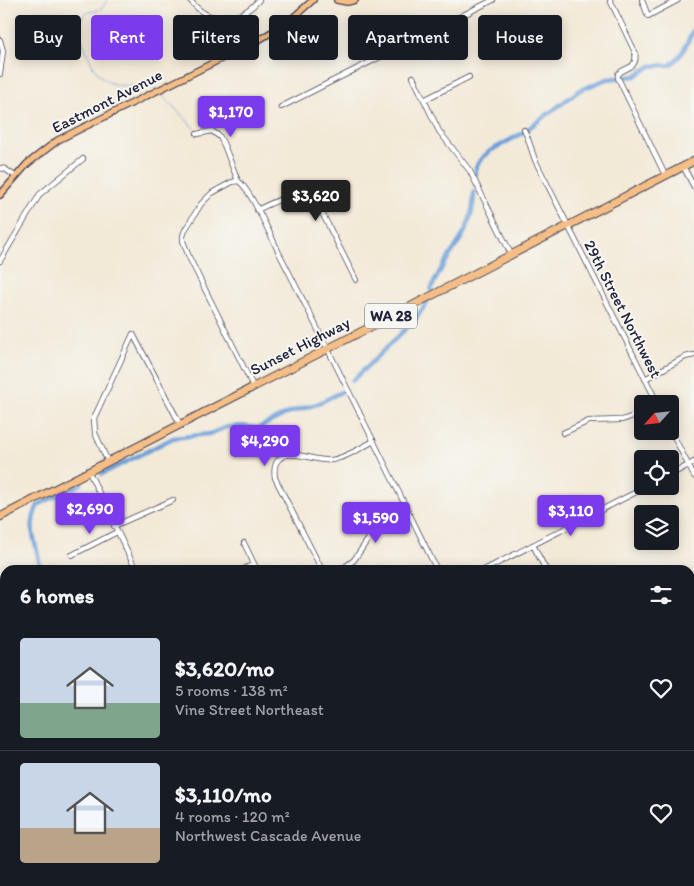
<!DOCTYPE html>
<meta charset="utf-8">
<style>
:root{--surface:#171b24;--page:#20242c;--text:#f1f3f6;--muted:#9ea1a6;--line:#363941;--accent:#7c3aed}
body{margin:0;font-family:Itim,sans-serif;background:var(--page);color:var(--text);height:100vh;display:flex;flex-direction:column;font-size:19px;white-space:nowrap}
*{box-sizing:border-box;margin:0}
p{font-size:16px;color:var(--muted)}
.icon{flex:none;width:28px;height:28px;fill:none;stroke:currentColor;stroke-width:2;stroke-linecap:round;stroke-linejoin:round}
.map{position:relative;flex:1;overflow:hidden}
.panel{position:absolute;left:0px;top:565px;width:695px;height:321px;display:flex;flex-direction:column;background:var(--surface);border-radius:15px 15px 0 0;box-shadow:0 2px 12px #0003}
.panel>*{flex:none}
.hud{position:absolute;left:15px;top:15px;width:665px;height:45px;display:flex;gap:10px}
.needle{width:32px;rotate:243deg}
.buttons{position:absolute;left:634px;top:395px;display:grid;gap:10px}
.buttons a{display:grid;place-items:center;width:45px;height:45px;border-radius:5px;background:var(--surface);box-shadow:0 2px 12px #0003;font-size:25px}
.price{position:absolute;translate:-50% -42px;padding:0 11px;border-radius:5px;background:var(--accent);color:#fff;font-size:16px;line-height:32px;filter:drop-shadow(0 1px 2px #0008)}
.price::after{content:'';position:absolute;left:50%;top:30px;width:15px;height:11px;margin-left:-8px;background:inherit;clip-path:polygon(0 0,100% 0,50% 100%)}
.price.current{background:#222;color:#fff}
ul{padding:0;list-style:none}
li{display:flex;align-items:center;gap:15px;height:125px;padding:0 20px}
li+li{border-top:1px solid var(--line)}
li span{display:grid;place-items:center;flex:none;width:140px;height:100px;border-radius:5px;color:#555}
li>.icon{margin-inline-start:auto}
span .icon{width:60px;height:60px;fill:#fffc;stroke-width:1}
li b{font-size:21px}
h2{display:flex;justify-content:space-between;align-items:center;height:60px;padding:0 20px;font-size:21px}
.chip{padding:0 18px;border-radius:5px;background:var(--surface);box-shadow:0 2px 12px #0003;font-size:18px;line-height:45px}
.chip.current{background:var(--accent);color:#fff}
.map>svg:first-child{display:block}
</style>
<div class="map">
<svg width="694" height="886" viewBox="0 0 694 886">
<rect width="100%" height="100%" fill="#f6f6f2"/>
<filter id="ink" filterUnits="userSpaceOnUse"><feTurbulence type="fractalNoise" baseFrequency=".02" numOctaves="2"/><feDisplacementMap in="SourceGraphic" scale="10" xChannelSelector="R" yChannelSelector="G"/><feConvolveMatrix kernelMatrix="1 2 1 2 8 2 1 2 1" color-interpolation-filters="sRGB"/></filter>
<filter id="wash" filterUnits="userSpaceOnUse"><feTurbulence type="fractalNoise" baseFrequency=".0096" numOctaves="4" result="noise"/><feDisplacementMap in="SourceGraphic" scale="20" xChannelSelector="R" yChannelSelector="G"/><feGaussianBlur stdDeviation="1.12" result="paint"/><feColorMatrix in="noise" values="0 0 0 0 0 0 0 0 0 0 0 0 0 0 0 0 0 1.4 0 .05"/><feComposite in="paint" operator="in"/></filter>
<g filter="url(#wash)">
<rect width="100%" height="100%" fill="#f3e9d7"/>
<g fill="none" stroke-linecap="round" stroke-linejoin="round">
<!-- stream -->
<g stroke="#6da0d9" stroke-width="1">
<path d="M 107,0 C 105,3 103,8 100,9 C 92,13 85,10 81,20 C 76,30 82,40 86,50 C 94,70 101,85 126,86 C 137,86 145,83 156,89"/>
<path d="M 159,92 L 195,129"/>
</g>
<!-- canal -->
<g stroke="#6da0d9" stroke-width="4.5">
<path d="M 476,174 L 476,167 L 480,160 L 490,151 L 521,134 L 580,90 L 607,79 L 635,76 L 651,66 L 670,65 L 675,61 L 682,53 L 694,29"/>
<path d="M 431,290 C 445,251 473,240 474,192"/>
<path d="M 352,381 L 415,320 L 428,301"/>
<path d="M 102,474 L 173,438 L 209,434 L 227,427 L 242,426 L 258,428 L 288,413 L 317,404 L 341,392"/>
<path d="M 40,570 C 39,544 25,533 38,505 L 81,484"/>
<path d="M 0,598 L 5,597"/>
</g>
</g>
</g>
<g filter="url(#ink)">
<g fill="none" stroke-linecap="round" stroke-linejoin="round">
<!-- minor casing -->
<g stroke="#414052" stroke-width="6">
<g id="minor">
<path d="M 190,0 C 210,26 238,23 259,0"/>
<path d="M 610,0 L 635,52 C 638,69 627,66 618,74 L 618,78 L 665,175"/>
<path d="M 642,0 L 648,16 L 678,0"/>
<path d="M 0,40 L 3,51 L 0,74"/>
<path d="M 413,77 L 439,131 L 470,171 L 511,254"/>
<path d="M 424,100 L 469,77"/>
<path d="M 281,107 L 493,0"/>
<path d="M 524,130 L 527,136 L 535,160 L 658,404"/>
<path d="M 197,134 L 212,131 L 220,137 L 224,145 L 238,181"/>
<path d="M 683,166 L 694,187"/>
<path d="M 0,168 L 5,169 L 15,176"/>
<path d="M 257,210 C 269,204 301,188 313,195 L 356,280"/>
<path d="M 0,261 L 40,194 L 83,159"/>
<path d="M 133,334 L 180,424"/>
<path d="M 645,379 L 685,357 L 694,355"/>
<path d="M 253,386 L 189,257 L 183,241 L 183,236 L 185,230 L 201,204 L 212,193 L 232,182 L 238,181 C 248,185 273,240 279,253 C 333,358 385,464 437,570"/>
<path d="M 670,429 L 694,476"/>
<path d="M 563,433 L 589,421 L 622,420 L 642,413"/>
<path d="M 108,462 L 95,433 L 94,418 L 133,334"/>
<path d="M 89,472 L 136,570"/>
<path d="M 670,475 L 694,462"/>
<path d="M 114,526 L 173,500"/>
<path d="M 244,543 L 257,570"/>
<path d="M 533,545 L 546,570"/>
<path d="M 72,555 L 117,532"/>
<path d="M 242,570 L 254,564"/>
<path d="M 322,570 L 275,478 C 274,472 274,468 276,463 C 287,444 314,463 331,460 C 346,458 360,448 374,441"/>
<path d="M 341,570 L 354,560 L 382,519 L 405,504"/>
<path d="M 484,570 L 648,486"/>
<path d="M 0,707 L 5,704"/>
<path d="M 692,767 L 694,772"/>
<path d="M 0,818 L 5,816"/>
<path d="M 79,881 L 82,886"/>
<path d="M 161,881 L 163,886"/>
<path d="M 446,881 L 449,886"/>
<path d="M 295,886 L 297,881"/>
<path d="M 458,886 L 467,881"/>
</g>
</g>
<!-- major casing -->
<g stroke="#414052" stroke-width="8">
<g id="major">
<path d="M 337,0 L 347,2 L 355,0"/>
<path d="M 0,195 L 27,164 L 58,140 L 257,41 L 288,22 L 313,0"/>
</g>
</g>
<!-- highway casing -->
<g stroke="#414052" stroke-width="9">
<path id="highway" d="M 0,517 L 694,161"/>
</g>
<!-- minor -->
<use href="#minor" stroke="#fff" stroke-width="4.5"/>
<!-- major -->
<use href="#major" stroke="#f6be87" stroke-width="5.5"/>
<!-- highway -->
<use href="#highway" stroke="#f6be87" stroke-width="7"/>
</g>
</g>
<g text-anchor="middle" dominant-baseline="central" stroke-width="4" stroke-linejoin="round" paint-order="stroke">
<!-- shield labels -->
<rect fill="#f6f6f2" stroke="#626272" stroke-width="1" x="365" y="303.5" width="52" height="25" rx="4"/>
<g font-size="15" font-weight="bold" fill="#22223b">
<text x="391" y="316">WA 28</text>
</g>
<!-- street labels -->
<g font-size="16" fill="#22223b" stroke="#f6f6f2">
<text transform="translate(107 101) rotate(-27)">Eastmont Avenue</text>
<text transform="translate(623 309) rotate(63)">29th Street Northwest</text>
<text transform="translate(300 346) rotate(-27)">Sunset Highway</text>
</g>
</g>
</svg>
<div class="buttons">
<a><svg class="needle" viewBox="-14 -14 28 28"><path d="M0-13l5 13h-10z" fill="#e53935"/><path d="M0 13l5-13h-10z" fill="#9ea1a6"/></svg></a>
<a><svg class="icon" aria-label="locate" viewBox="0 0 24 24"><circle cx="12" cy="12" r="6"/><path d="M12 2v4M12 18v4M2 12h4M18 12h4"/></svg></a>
<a><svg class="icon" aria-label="layers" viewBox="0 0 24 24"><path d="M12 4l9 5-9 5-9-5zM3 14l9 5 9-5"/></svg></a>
</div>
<b class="price" style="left:231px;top:138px">$1,170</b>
<b class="price current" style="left:316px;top:222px">$3,620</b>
<b class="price" style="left:265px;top:467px">$4,290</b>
<b class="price" style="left:90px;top:535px">$2,690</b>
<b class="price" style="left:571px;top:537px">$3,110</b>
<b class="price" style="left:376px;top:544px">$1,590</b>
<div class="hud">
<a class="chip">Buy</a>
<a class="chip current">Rent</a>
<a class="chip">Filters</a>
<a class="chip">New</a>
<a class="chip">Apartment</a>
<a class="chip">House</a>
</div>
<section class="panel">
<h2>6 homes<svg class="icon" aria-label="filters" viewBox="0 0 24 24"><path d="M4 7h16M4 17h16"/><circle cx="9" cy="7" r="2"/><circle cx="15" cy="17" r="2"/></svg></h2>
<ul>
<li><span style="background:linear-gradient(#c9d6e8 65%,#7fa58c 0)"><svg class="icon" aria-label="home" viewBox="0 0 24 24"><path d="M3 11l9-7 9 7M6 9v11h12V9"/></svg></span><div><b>$3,620/mo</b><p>5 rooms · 138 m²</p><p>Vine Street Northeast</p></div><svg class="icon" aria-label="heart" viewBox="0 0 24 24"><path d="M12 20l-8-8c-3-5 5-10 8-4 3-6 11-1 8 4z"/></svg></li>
<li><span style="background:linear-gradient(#c9d6e8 65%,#b9a48a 0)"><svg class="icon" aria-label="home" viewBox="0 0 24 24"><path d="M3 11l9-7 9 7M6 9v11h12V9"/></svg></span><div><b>$3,110/mo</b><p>4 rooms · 120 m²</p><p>Northwest Cascade Avenue</p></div><svg class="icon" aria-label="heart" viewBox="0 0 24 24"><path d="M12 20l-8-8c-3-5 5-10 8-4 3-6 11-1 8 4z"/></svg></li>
</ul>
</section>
</div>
